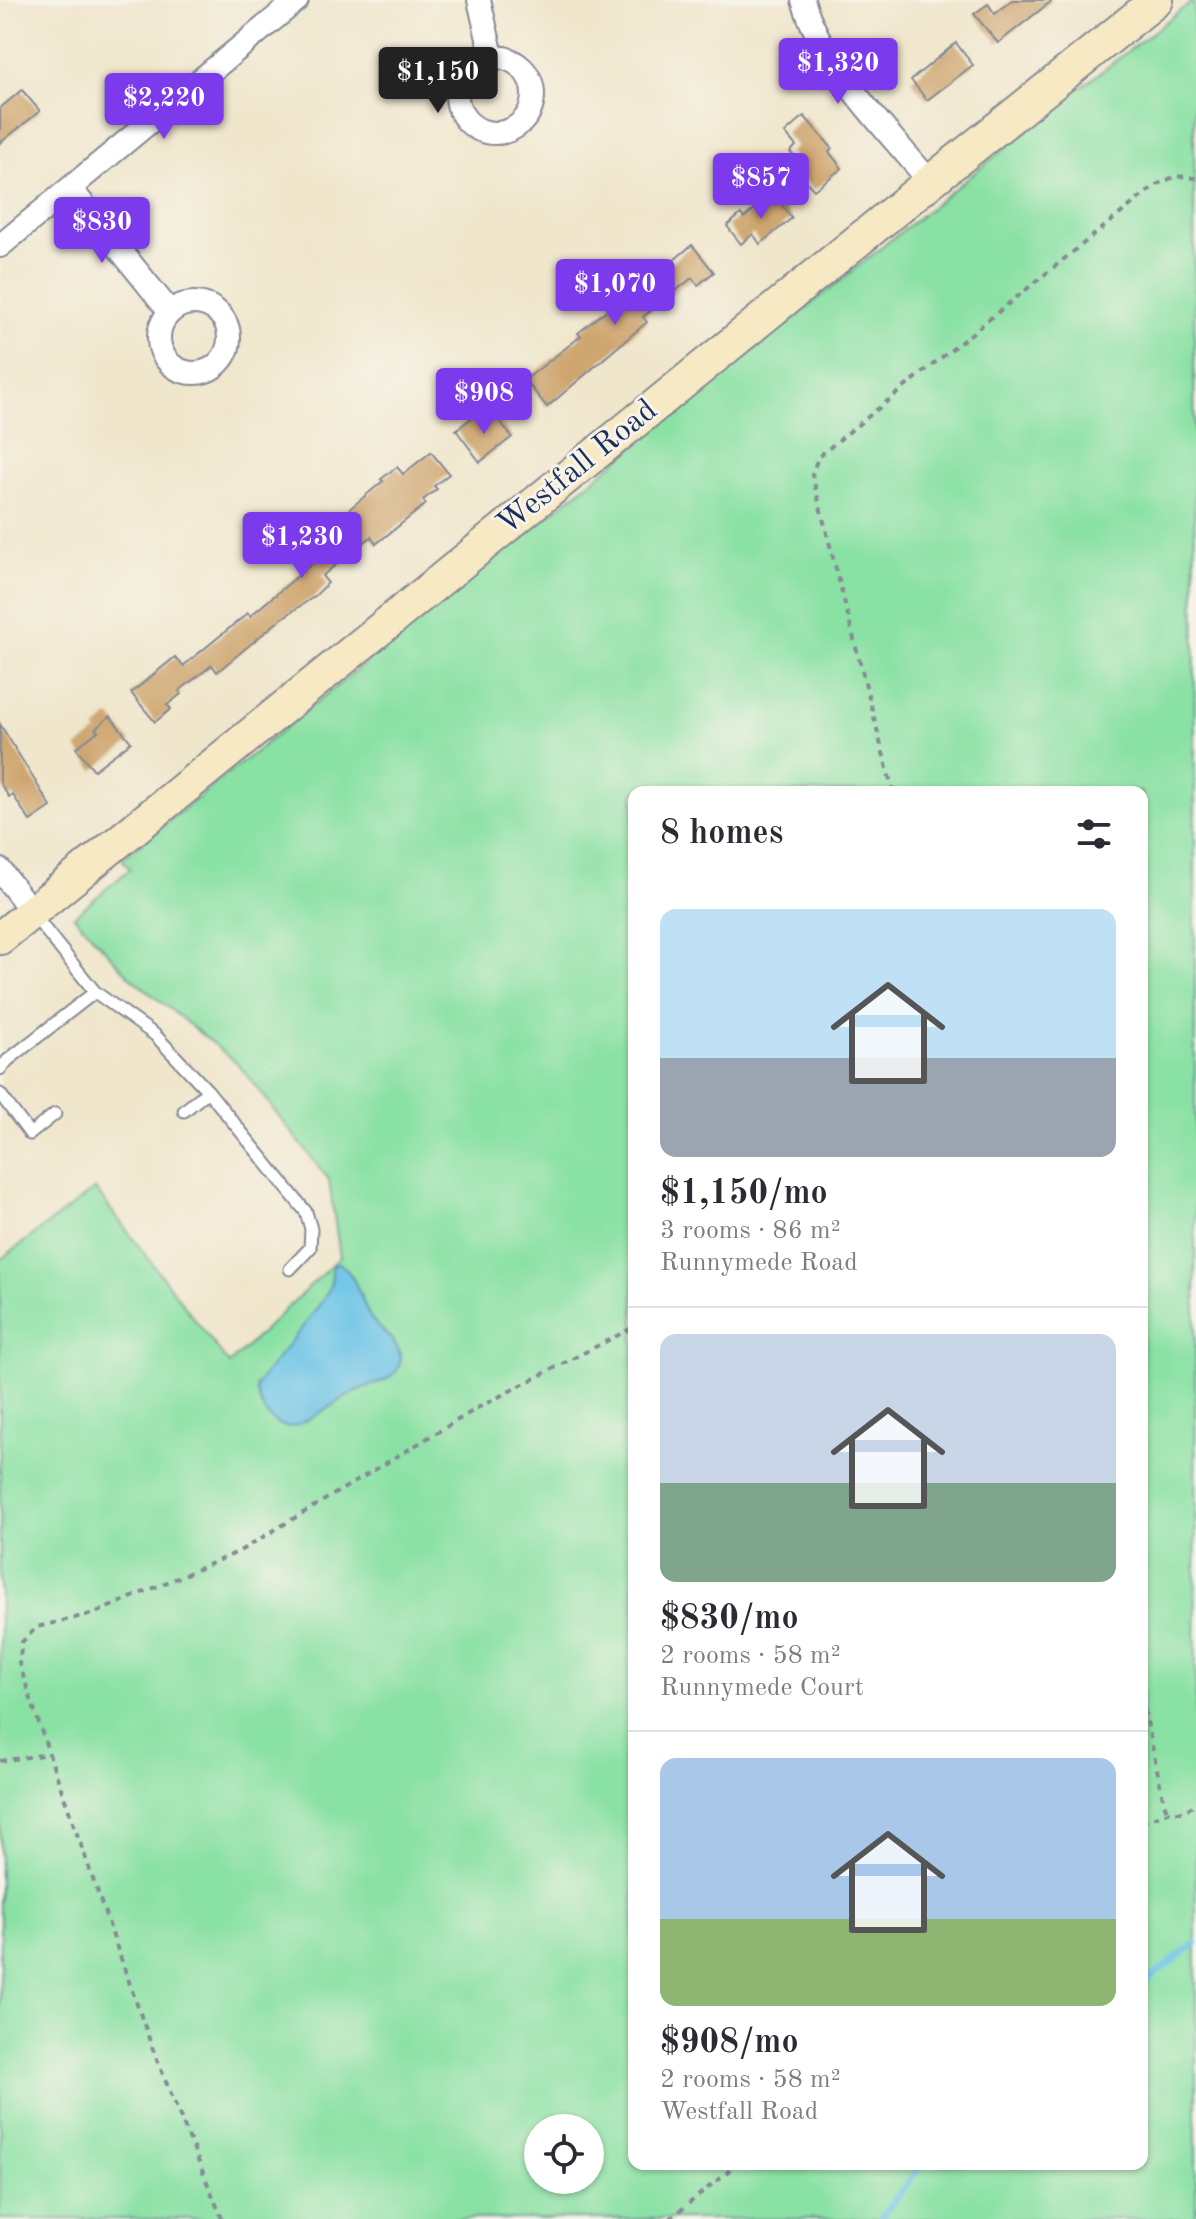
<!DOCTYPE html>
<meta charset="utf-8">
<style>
:root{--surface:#fff;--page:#f2f2f3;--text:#2b2b33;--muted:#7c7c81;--line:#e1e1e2;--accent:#7c3aed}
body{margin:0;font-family:"Old Standard TT",serif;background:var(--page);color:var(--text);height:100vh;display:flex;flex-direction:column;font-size:30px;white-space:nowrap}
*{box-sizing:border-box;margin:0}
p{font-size:26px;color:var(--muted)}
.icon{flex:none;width:44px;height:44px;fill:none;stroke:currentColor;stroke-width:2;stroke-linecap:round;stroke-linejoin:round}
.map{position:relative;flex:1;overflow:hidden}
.details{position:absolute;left:628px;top:786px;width:520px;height:1384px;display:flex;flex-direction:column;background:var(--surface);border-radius:16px;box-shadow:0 2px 6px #0004}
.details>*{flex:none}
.fabs{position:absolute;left:524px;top:2114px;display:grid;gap:16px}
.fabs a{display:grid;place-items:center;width:80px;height:80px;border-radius:50%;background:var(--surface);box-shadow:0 2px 6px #0004;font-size:40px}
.price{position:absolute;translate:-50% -68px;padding:0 18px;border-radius:8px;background:var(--accent);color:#fff;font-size:26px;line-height:52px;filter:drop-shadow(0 2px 4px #0008)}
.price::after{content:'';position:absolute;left:50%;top:48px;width:24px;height:18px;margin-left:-12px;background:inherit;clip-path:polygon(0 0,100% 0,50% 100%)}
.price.on{background:#222;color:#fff}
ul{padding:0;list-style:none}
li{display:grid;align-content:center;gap:16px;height:424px;padding:0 32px}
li+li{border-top:2px solid var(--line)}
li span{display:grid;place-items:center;height:248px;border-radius:16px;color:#555}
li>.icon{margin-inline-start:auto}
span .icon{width:144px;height:144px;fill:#fffc;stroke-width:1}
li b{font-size:34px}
h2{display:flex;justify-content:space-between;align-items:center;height:96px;padding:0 32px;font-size:34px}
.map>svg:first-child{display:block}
</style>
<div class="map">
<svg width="1196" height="2219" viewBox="0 0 1196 2219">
<rect width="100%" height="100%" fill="#f7f3e8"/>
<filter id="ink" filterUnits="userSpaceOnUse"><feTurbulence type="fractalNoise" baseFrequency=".0125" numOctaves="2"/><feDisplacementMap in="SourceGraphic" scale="16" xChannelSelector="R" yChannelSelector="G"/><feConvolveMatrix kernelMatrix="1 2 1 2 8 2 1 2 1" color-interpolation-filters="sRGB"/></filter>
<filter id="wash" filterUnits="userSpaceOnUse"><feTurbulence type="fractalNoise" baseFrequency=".006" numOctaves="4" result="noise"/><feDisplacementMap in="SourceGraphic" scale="32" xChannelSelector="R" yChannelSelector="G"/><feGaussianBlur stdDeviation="1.8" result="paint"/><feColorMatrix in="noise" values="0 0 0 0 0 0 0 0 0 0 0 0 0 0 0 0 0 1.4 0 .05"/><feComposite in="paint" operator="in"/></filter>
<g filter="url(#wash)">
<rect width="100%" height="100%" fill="#f0e6cc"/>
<!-- green -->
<path fill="#8ae1a4" stroke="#528881" stroke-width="2" fill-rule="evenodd" d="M 1194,0 L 1196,2219 L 0,2219 L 0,1260 L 95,1189 L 229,1364 L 340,1257 L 329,1180 L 237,1063 L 130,977 L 74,916 L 130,869 L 122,859 L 1062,102 ZM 634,792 L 1142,792 L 1142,2164 L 634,2164 ZM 538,2128 L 590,2128 L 590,2180 L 538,2180 Z"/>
<!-- water -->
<path fill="#69c3e7" stroke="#4279a2" stroke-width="2" d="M 339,1263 C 356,1274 360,1298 369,1315 C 377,1331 407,1343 399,1366 C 394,1382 371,1384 358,1390 C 343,1398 301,1427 288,1427 C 279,1426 273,1422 267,1415 C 262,1409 256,1395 256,1387 C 257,1380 321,1309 329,1289 C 332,1282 332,1272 333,1265 Z"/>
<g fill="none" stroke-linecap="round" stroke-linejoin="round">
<!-- stream -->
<g stroke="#69c3e7" stroke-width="6">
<path d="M 1142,1984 L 1196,1943"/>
<path d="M 880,2219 L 922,2164"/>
</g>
</g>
<g id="blocks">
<!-- building -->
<g fill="#cfa670">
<path d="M 1012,0 L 1053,0 L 998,43 L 974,14 L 988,4 L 995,14 Z"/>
<path d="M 956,43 L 973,65 L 927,100 L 911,80 Z"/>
<path d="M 22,90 L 40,111 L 0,143 L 0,108 Z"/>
<path d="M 804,116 L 832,148 L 829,152 L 842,168 L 814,190 L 800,175 L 794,180 L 782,166 L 794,156 L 790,152 L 796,146 L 785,133 Z"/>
<path d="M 773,194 L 792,218 L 760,244 L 753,234 L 741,244 L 727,226 L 741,214 L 744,218 Z"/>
<path d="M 692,245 L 714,272 L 698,285 L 692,278 L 643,317 L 647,322 L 547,407 L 525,380 L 581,336 L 578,333 L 625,295 L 628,298 Z"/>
<path d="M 495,415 L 512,437 L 480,462 L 456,430 L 474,416 L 481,426 Z"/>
<path d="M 431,452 L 449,474 L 434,486 L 437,489 L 423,500 L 426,504 L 376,544 L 371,537 L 322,576 L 328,583 L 315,596 L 281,619 L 217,672 L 212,665 L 179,691 L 181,694 L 167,705 L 171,709 L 155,722 L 131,693 L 175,657 L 183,666 L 248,613 L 250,616 L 331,548 L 326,541 L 354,519 L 347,511 L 383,481 L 381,479 L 397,467 L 403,474 Z"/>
<path d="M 110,716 L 131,742 L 94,770 L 76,748 L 98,731 L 95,729 Z"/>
<path d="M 0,724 L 51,807 L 30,821 L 13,795 L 9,797 L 0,783 Z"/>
</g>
</g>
</g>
<g filter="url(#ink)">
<use href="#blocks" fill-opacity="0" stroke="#868a95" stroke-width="2"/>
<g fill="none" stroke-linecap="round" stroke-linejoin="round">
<!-- lane casing -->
<g stroke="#868a95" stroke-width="15">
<g id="lane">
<path d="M 32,913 L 95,992 L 155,1035 L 208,1091 L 306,1212 L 311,1229 L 310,1248 L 290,1269"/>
<path d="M 0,1069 L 8,1060 L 95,992"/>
<path d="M 0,1094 L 30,1134 L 55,1114"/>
<path d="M 184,1111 L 208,1091"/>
</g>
</g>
<!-- street casing -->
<g stroke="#868a95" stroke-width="26">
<g id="street">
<path d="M 479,0 L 492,56"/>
<path d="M 803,0 C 823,68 885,127 930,182"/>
<circle cx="495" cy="95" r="38"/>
<path d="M 71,189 L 170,312"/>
<path d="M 0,246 L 297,0"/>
<circle cx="194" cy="338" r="35"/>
<path d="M 0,870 L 32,912"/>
</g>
</g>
<!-- secondary casing -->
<g stroke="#868a95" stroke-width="36">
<path id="secondary" d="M 0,938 L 930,182 L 1157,0"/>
</g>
<!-- path -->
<g stroke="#868a95" stroke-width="4" stroke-dasharray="6 6" stroke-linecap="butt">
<path d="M 893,792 L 812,475 L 818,457 L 1156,185 L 1176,176 L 1196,178"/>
<path d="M 1142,1698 L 1164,1803 L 1168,1812"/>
<path d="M 0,1761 L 49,1754"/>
<path d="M 1142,1822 L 1168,1812 L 1183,1812 L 1196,1804"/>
<path d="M 222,2219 L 153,2050 L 49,1754 L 19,1663 L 22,1642 L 37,1627 L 95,1613 L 238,1552 L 481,1406 L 634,1327"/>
<path d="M 670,2219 L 737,2164"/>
</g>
<!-- lane -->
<use href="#lane" stroke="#fff" stroke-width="11"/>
<!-- street -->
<use href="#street" stroke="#fff" stroke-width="22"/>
<!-- secondary -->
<use href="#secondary" stroke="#f7e9c3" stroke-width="32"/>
</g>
</g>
<g text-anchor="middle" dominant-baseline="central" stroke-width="6" stroke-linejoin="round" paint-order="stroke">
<!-- street labels -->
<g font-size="32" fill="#1b2f5e" stroke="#f7f3e8">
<text transform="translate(578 468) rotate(-39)">Westfall Road</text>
</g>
</g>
</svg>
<div class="fabs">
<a><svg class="icon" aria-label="locate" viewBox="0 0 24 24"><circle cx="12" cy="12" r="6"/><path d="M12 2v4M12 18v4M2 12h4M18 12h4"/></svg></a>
</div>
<b class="price" style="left:838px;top:106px">$1,320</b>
<b class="price on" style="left:438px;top:115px">$1,150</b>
<b class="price" style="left:164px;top:141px">$2,220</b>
<b class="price" style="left:761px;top:221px">$857</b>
<b class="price" style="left:102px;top:265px">$830</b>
<b class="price" style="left:615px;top:327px">$1,070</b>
<b class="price" style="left:484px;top:436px">$908</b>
<b class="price" style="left:302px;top:580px">$1,230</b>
<section class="details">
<h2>8 homes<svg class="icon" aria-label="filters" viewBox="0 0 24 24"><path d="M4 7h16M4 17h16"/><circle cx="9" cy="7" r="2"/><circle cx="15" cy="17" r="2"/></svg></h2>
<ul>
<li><span style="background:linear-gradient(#bfe0f5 60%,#9aa5b1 0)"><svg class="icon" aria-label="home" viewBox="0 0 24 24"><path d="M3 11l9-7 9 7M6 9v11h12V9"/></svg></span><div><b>$1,150/mo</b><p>3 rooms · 86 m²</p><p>Runnymede Road</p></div></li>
<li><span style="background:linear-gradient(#c9d6e8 60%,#7fa58c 0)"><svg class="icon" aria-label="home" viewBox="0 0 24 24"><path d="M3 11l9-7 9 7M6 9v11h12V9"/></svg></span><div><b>$830/mo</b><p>2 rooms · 58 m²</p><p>Runnymede Court</p></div></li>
<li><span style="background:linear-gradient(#a9c7e8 65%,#8fb573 0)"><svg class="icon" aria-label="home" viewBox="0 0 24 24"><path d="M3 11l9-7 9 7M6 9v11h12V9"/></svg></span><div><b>$908/mo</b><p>2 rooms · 58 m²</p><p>Westfall Road</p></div></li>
</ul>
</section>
</div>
